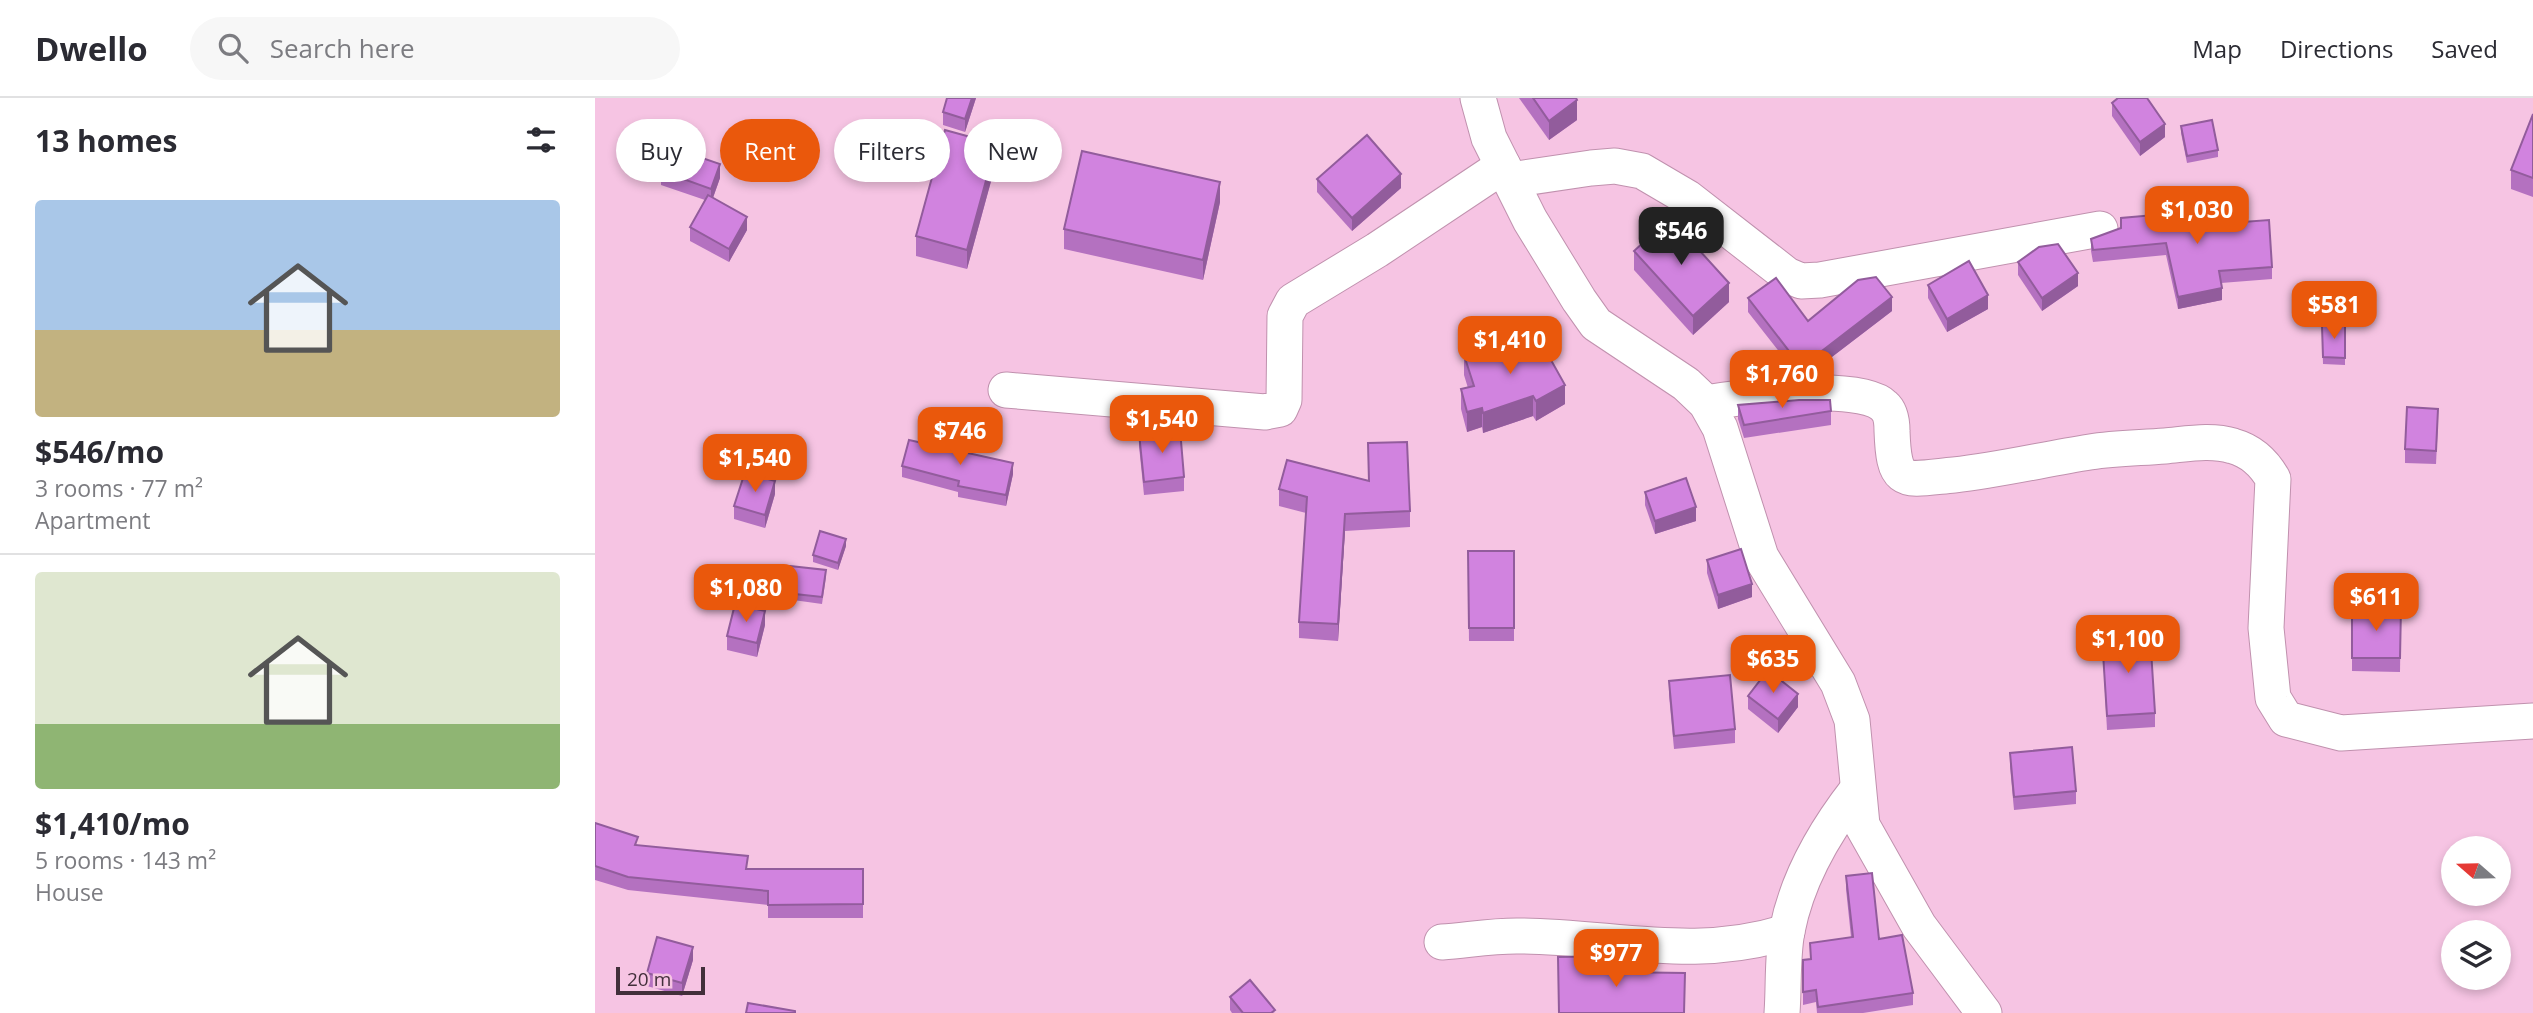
<!DOCTYPE html>
<meta charset="utf-8">
<style>
:root{--surface:#fff;--page:#f7f7f7;--text:#2b2b33;--muted:#7c7c81;--line:#e1e1e2;--accent:#ea580c}
body{margin:0;font-family:"Open Sans",sans-serif;background:var(--page);color:var(--text);height:100vh;display:flex;flex-direction:column;font-size:26px;white-space:nowrap}
*{box-sizing:border-box;margin:0}
p{font-size:23px;color:var(--muted)}
.icon{flex:none;width:38px;height:38px;fill:none;stroke:currentColor;stroke-width:2;stroke-linecap:round;stroke-linejoin:round}
.map{position:relative;flex:1;overflow:hidden}
.side{display:flex;flex-direction:column;background:var(--surface);width:595px}
.side>*{flex:none}
.banner{position:absolute;left:21px;top:21px;width:665px;height:63px;display:flex;gap:14px}
.needle{width:46px;rotate:290deg}
.tools{position:absolute;left:1846px;top:738px;display:grid;gap:14px}
.tools a{display:grid;place-items:center;width:70px;height:70px;border-radius:50%;background:var(--surface);box-shadow:0 4px 10px #0003;font-size:35px}
.scale{position:absolute;left:21px;bottom:18px;width:89px;box-sizing:border-box;padding-left:7px;border:4px solid #422f3b;border-top:0;font-size:19px;line-height:24px;white-space:nowrap;color:#422f3b;-webkit-text-stroke:5px #f6c4e3;paint-order:stroke}
.price{position:absolute;translate:-50% -60px;padding:0 16px;border-radius:14px;background:var(--accent);color:#fff;font-size:23px;line-height:46px;filter:drop-shadow(0 2px 4px #0008)}
.price::after{content:'';position:absolute;left:50%;top:42px;width:21px;height:16px;margin-left:-10px;background:inherit;clip-path:polygon(0 0,100% 0,50% 100%)}
.price.selected{background:#222;color:#fff}
ul{padding:0;list-style:none}
li{display:grid;align-content:center;gap:14px;height:371px;padding:0 35px}
li+li{border-top:2px solid var(--line)}
li span{display:grid;place-items:center;height:217px;border-radius:7px;color:#555}
li>.icon{margin-inline-start:auto}
span .icon{width:126px;height:126px;fill:#fffc;stroke-width:1}
li b{font-size:30px}
h2{display:flex;justify-content:space-between;align-items:center;height:84px;padding:0 35px;font-size:30px}
.pill{padding:0 24px;border-radius:32px;background:var(--surface);box-shadow:0 4px 10px #0003;font-size:24px;line-height:63px}
.pill.selected{background:var(--accent);color:#fff}
header{display:flex;align-items:center;gap:42px;box-sizing:border-box;height:98px;padding:0 35px;background:var(--surface);border-bottom:2px solid var(--line)}
header strong{font-size:33px}
nav{display:flex;gap:38px;margin-inline-start:auto;font-size:24px}
.search{width:490px;height:63px;background:var(--page);display:flex;align-items:center;gap:18px;box-sizing:border-box;padding:0 24px;border-radius:38px;color:var(--muted);font-size:26px}
main{display:flex;flex:1;min-height:0}
.map>svg:first-child{display:block}
</style>
<header>
<strong>Dwello</strong>
<div class="search"><svg class="icon" aria-label="search" viewBox="0 0 24 24"><circle cx="10" cy="10" r="6"/><path d="M15 15l6 6"/></svg>Search here</div>
<nav><a>Map</a><a>Directions</a><a>Saved</a></nav>
</header>
<main>
<section class="side">
<h2>13 homes<svg class="icon" aria-label="filters" viewBox="0 0 24 24"><path d="M4 7h16M4 17h16"/><circle cx="9" cy="7" r="2"/><circle cx="15" cy="17" r="2"/></svg></h2>
<ul>
<li><span style="background:linear-gradient(#a9c7e8 60%,#c2b280 0)"><svg class="icon" aria-label="home" viewBox="0 0 24 24"><path d="M3 11l9-7 9 7M6 9v11h12V9"/></svg></span><div><b>$546/mo</b><p>3 rooms · 77 m²</p><p>Apartment</p></div></li>
<li><span style="background:linear-gradient(#dfe7d0 70%,#8fb573 0)"><svg class="icon" aria-label="home" viewBox="0 0 24 24"><path d="M3 11l9-7 9 7M6 9v11h12V9"/></svg></span><div><b>$1,410/mo</b><p>5 rooms · 143 m²</p><p>House</p></div></li>
</ul>
</section>
<div class="map">
<svg width="1938" height="915" viewBox="0 0 1938 915">
<rect width="100%" height="100%" fill="#f6c4e3"/>
<g fill="none" stroke-linecap="round" stroke-linejoin="round">
<!-- minor casing -->
<g stroke="#c091ae" stroke-width="37">
<g id="minor">
<path d="M 883,0 L 894,40 L 935,122 L 984,202 L 1001,226 L 1091,286 L 1111,305 L 1125,330 L 1166,459 L 1243,585 L 1257,622 L 1267,727 L 1324,828 L 1389,915"/>
<path d="M 915,82 L 996,70 L 1020,68 L 1047,73 L 1093,100 L 1192,177 L 1206,183 L 1225,182 L 1505,131"/>
<path d="M 411,292 L 670,314 L 685,311 L 689,302 L 690,218 L 698,203 L 782,152 L 908,68"/>
<path d="M 1111,305 C 1145,299 1265,284 1289,308 C 1296,314 1297,324 1297,333 C 1299,389 1308,382 1359,377 C 1405,372 1450,361 1495,354 C 1520,350 1545,350 1570,348 C 1592,346 1616,341 1638,348 C 1656,353 1669,365 1678,381 L 1671,530 L 1678,600 L 1691,621 L 1746,635 L 1938,623"/>
<path d="M 847,844 C 874,842 901,837 927,838 C 1020,839 1100,863 1192,834"/>
<path d="M 1187,915 C 1189,888 1187,859 1192,833 C 1202,781 1230,733 1262,692"/>
</g>
</g>
<!-- minor -->
<use href="#minor" stroke="#fff" stroke-width="35"/>
</g>
<!-- wall -->
<g fill="#b471c0">
<path d="M 352,0 L 381,0 L 370,34 L 348,27 L 348,14 Z"/>
<path d="M 924,0 L 981,0 L 982,22 L 954,42 Z"/>
<path d="M 1517,5 L 1570,39 L 1545,58 L 1517,18 Z"/>
<path d="M 1938,16 L 1938,99 L 1916,91 L 1916,72 Z"/>
<path d="M 1586,28 L 1623,52 L 1623,59 L 1592,65 L 1586,35 Z"/>
<path d="M 401,65 L 372,171 L 321,158 L 321,138 Z"/>
<path d="M 66,73 L 125,80 L 118,100 L 152,132 L 134,164 L 95,143 L 95,129 L 110,102 L 66,87 Z"/>
<path d="M 722,81 L 806,90 L 757,133 L 722,94 Z"/>
<path d="M 625,104 L 608,182 L 469,151 L 469,131 Z"/>
<path d="M 1526,120 L 1621,126 L 1677,169 L 1677,181 L 1626,185 L 1627,202 L 1583,211 L 1571,157 L 1498,164 L 1496,153 L 1496,141 L 1526,130 Z"/>
<path d="M 1039,153 L 1134,204 L 1098,237 L 1039,172 Z"/>
<path d="M 1423,164 L 1483,188 L 1447,213 L 1423,177 Z"/>
<path d="M 1333,187 L 1393,211 L 1352,234 L 1333,200 Z"/>
<path d="M 1153,200 L 1213,223 L 1297,213 L 1229,265 L 1229,275 L 1201,275 L 1153,214 Z"/>
<path d="M 1750,227 L 1750,267 L 1728,266 L 1727,228 Z"/>
<path d="M 869,257 L 901,261 L 970,306 L 941,323 L 938,318 L 888,335 L 887,329 L 872,334 L 866,311 L 866,291 L 873,290 L 869,277 Z"/>
<path d="M 1143,307 L 1236,313 L 1236,327 L 1149,340 L 1143,321 Z"/>
<path d="M 1843,325 L 1841,366 L 1810,365 L 1810,351 Z"/>
<path d="M 544,335 L 589,379 L 589,393 L 549,397 L 544,348 Z"/>
<path d="M 773,345 L 815,413 L 815,429 L 750,433 L 743,543 L 704,540 L 704,524 L 711,415 L 684,408 L 684,391 L 774,383 Z"/>
<path d="M 307,368 L 418,376 L 411,408 L 363,399 L 363,394 L 307,379 Z"/>
<path d="M 1050,394 L 1101,423 L 1060,436 L 1050,407 Z"/>
<path d="M 180,396 L 170,430 L 139,421 L 139,408 Z"/>
<path d="M 251,448 L 243,472 L 218,464 L 218,457 Z"/>
<path d="M 873,453 L 919,453 L 919,543 L 874,543 Z"/>
<path d="M 1112,462 L 1157,499 L 1123,511 L 1112,475 Z"/>
<path d="M 231,479 L 227,506 L 191,501 L 191,495 Z"/>
<path d="M 1806,509 L 1805,574 L 1757,573 L 1757,510 Z"/>
<path d="M 170,527 L 162,559 L 132,552 L 132,538 Z"/>
<path d="M 1507,539 L 1560,615 L 1560,629 L 1512,632 Z"/>
<path d="M 1074,583 L 1140,631 L 1140,645 L 1079,651 L 1074,597 Z"/>
<path d="M 1153,598 L 1203,609 L 1183,635 L 1153,611 Z"/>
<path d="M 1415,655 L 1481,693 L 1481,706 L 1419,712 L 1415,668 Z"/>
<path d="M 0,725 L 43,747 L 153,771 L 268,771 L 268,820 L 173,820 L 173,807 L 33,792 L 0,782 Z"/>
<path d="M 1251,778 L 1284,841 L 1318,895 L 1318,907 L 1268,915 L 1222,915 L 1221,904 L 1208,907 L 1208,862 L 1215,861 L 1215,845 L 1256,839 L 1251,791 Z"/>
<path d="M 98,862 L 87,898 L 52,888 L 52,875 Z"/>
<path d="M 635,899 L 680,915 L 637,915 L 635,912 Z"/>
</g>
<!-- shaded-wall -->
<g fill="#925c9c">
<path d="M 377,0 L 381,0 L 370,34 L 370,21 Z"/>
<path d="M 982,2 L 982,22 L 954,42 L 954,23 Z"/>
<path d="M 1570,26 L 1570,39 L 1545,58 L 1545,44 Z"/>
<path d="M 401,46 L 401,65 L 372,171 L 372,152 Z"/>
<path d="M 125,66 L 125,80 L 116,105 L 116,91 Z"/>
<path d="M 806,76 L 806,90 L 757,133 L 757,120 Z"/>
<path d="M 625,84 L 625,104 L 608,182 L 608,162 Z"/>
<path d="M 152,119 L 152,132 L 134,164 L 134,151 Z"/>
<path d="M 1483,175 L 1483,188 L 1447,213 L 1447,200 Z"/>
<path d="M 1134,185 L 1134,204 L 1098,237 L 1098,218 Z"/>
<path d="M 1627,190 L 1627,202 L 1583,211 L 1583,199 Z"/>
<path d="M 1393,197 L 1393,211 L 1352,234 L 1352,221 Z"/>
<path d="M 1297,199 L 1297,213 L 1229,265 L 1227,253 Z"/>
<path d="M 970,287 L 970,306 L 941,323 L 941,303 Z"/>
<path d="M 938,298 L 938,318 L 888,335 L 888,315 Z"/>
<path d="M 887,310 L 887,329 L 872,334 L 872,314 Z"/>
<path d="M 418,365 L 418,376 L 411,408 L 411,397 Z"/>
<path d="M 180,383 L 180,396 L 170,430 L 170,417 Z"/>
<path d="M 1101,409 L 1101,423 L 1060,436 L 1060,423 Z"/>
<path d="M 750,416 L 750,433 L 743,543 L 743,526 Z"/>
<path d="M 251,441 L 251,448 L 243,472 L 243,465 Z"/>
<path d="M 1157,486 L 1157,499 L 1123,511 L 1123,497 Z"/>
<path d="M 170,513 L 170,527 L 162,559 L 162,545 Z"/>
<path d="M 1203,596 L 1203,609 L 1183,635 L 1183,621 Z"/>
<path d="M 98,849 L 98,862 L 87,898 L 87,885 Z"/>
</g>
<!-- building -->
<g fill="#d183df" stroke="#925c9c" stroke-width="2">
<path d="M 352,0 L 377,0 L 370,21 L 348,14 Z"/>
<path d="M 938,0 L 981,0 L 982,2 L 954,23 Z"/>
<path d="M 1523,0 L 1552,0 L 1570,26 L 1545,44 L 1517,5 Z"/>
<path d="M 1938,16 L 1938,80 L 1916,72 Z"/>
<path d="M 1617,22 L 1623,52 L 1592,58 L 1586,28 Z"/>
<path d="M 350,32 L 401,46 L 372,152 L 321,138 Z"/>
<path d="M 772,37 L 806,76 L 757,120 L 722,81 Z"/>
<path d="M 75,49 L 125,66 L 116,91 L 66,73 Z"/>
<path d="M 487,53 L 625,84 L 608,162 L 469,131 Z"/>
<path d="M 113,97 L 152,119 L 134,151 L 95,129 Z"/>
<path d="M 1617,110 L 1621,126 L 1674,122 L 1677,169 L 1624,173 L 1627,190 L 1583,199 L 1571,145 L 1498,152 L 1496,141 L 1526,130 L 1526,120 L 1559,117 L 1559,123 Z"/>
<path d="M 1075,120 L 1134,185 L 1098,218 L 1039,153 Z"/>
<path d="M 1463,146 L 1483,175 L 1447,200 L 1423,164 L 1444,149 Z"/>
<path d="M 1374,163 L 1393,197 L 1352,221 L 1333,187 Z"/>
<path d="M 1281,179 L 1297,199 L 1227,253 L 1229,261 L 1201,262 L 1153,200 L 1181,180 L 1213,223 L 1263,182 Z"/>
<path d="M 1750,227 L 1750,260 L 1728,259 L 1727,228 Z"/>
<path d="M 942,237 L 970,287 L 941,303 L 938,298 L 888,315 L 887,310 L 872,314 L 866,291 L 879,288 L 869,257 L 897,248 L 901,261 Z"/>
<path d="M 1204,302 L 1235,302 L 1236,313 L 1149,327 L 1143,307 Z"/>
<path d="M 1812,309 L 1843,311 L 1841,353 L 1810,351 Z"/>
<path d="M 585,331 L 589,379 L 549,384 L 544,335 Z"/>
<path d="M 314,342 L 418,365 L 411,397 L 363,388 L 364,383 L 307,368 Z"/>
<path d="M 812,344 L 815,413 L 750,416 L 743,526 L 704,524 L 712,399 L 684,391 L 692,362 L 774,383 L 773,345 Z"/>
<path d="M 150,374 L 180,383 L 170,417 L 139,408 Z"/>
<path d="M 1091,380 L 1101,409 L 1060,423 L 1050,394 Z"/>
<path d="M 225,433 L 251,441 L 243,465 L 218,457 Z"/>
<path d="M 1146,451 L 1157,486 L 1123,497 L 1112,462 Z"/>
<path d="M 873,453 L 919,453 L 919,530 L 874,530 Z"/>
<path d="M 195,468 L 231,472 L 227,499 L 191,495 Z"/>
<path d="M 140,506 L 170,513 L 162,545 L 132,538 Z"/>
<path d="M 1806,509 L 1805,560 L 1757,560 L 1757,510 Z"/>
<path d="M 1555,536 L 1560,615 L 1512,618 L 1507,539 Z"/>
<path d="M 1173,572 L 1203,596 L 1183,621 L 1153,598 Z"/>
<path d="M 1135,577 L 1140,631 L 1079,638 L 1074,583 Z"/>
<path d="M 1477,649 L 1481,693 L 1419,699 L 1415,655 Z"/>
<path d="M 0,725 L 43,739 L 40,747 L 153,758 L 151,771 L 268,771 L 268,806 L 173,807 L 173,793 L 33,779 L 0,768 Z"/>
<path d="M 1277,775 L 1284,841 L 1307,837 L 1318,895 L 1223,909 L 1221,892 L 1208,894 L 1208,862 L 1216,861 L 1215,845 L 1258,839 L 1251,778 Z"/>
<path d="M 62,839 L 98,849 L 87,885 L 52,875 Z"/>
<path d="M 1018,858 L 1019,874 L 1090,875 L 1089,915 L 964,915 L 963,859 Z"/>
<path d="M 655,882 L 680,912 L 676,915 L 648,915 L 635,899 Z"/>
<path d="M 153,905 L 200,913 L 200,915 L 151,915 Z"/>
</g>
</svg>
<div class="tools">
<a><svg class="needle" viewBox="-14 -14 28 28"><path d="M0-13l5 13h-10z" fill="#e53935"/><path d="M0 13l5-13h-10z" fill="#7c7c81"/></svg></a>
<a><svg class="icon" aria-label="layers" viewBox="0 0 24 24"><path d="M12 4l9 5-9 5-9-5zM3 14l9 5 9-5"/></svg></a>
</div>
<div class="scale">20 m</div>
<b class="price" style="left:1602px;top:148px">$1,030</b>
<b class="price selected" style="left:1086px;top:169px">$546</b>
<b class="price" style="left:1739px;top:243px">$581</b>
<b class="price" style="left:915px;top:278px">$1,410</b>
<b class="price" style="left:1187px;top:312px">$1,760</b>
<b class="price" style="left:567px;top:357px">$1,540</b>
<b class="price" style="left:365px;top:369px">$746</b>
<b class="price" style="left:160px;top:396px">$1,540</b>
<b class="price" style="left:151px;top:526px">$1,080</b>
<b class="price" style="left:1781px;top:535px">$611</b>
<b class="price" style="left:1533px;top:577px">$1,100</b>
<b class="price" style="left:1178px;top:597px">$635</b>
<b class="price" style="left:1021px;top:891px">$977</b>
<div class="banner">
<a class="pill">Buy</a>
<a class="pill selected">Rent</a>
<a class="pill">Filters</a>
<a class="pill">New</a>
</div>
</div>
</main>
